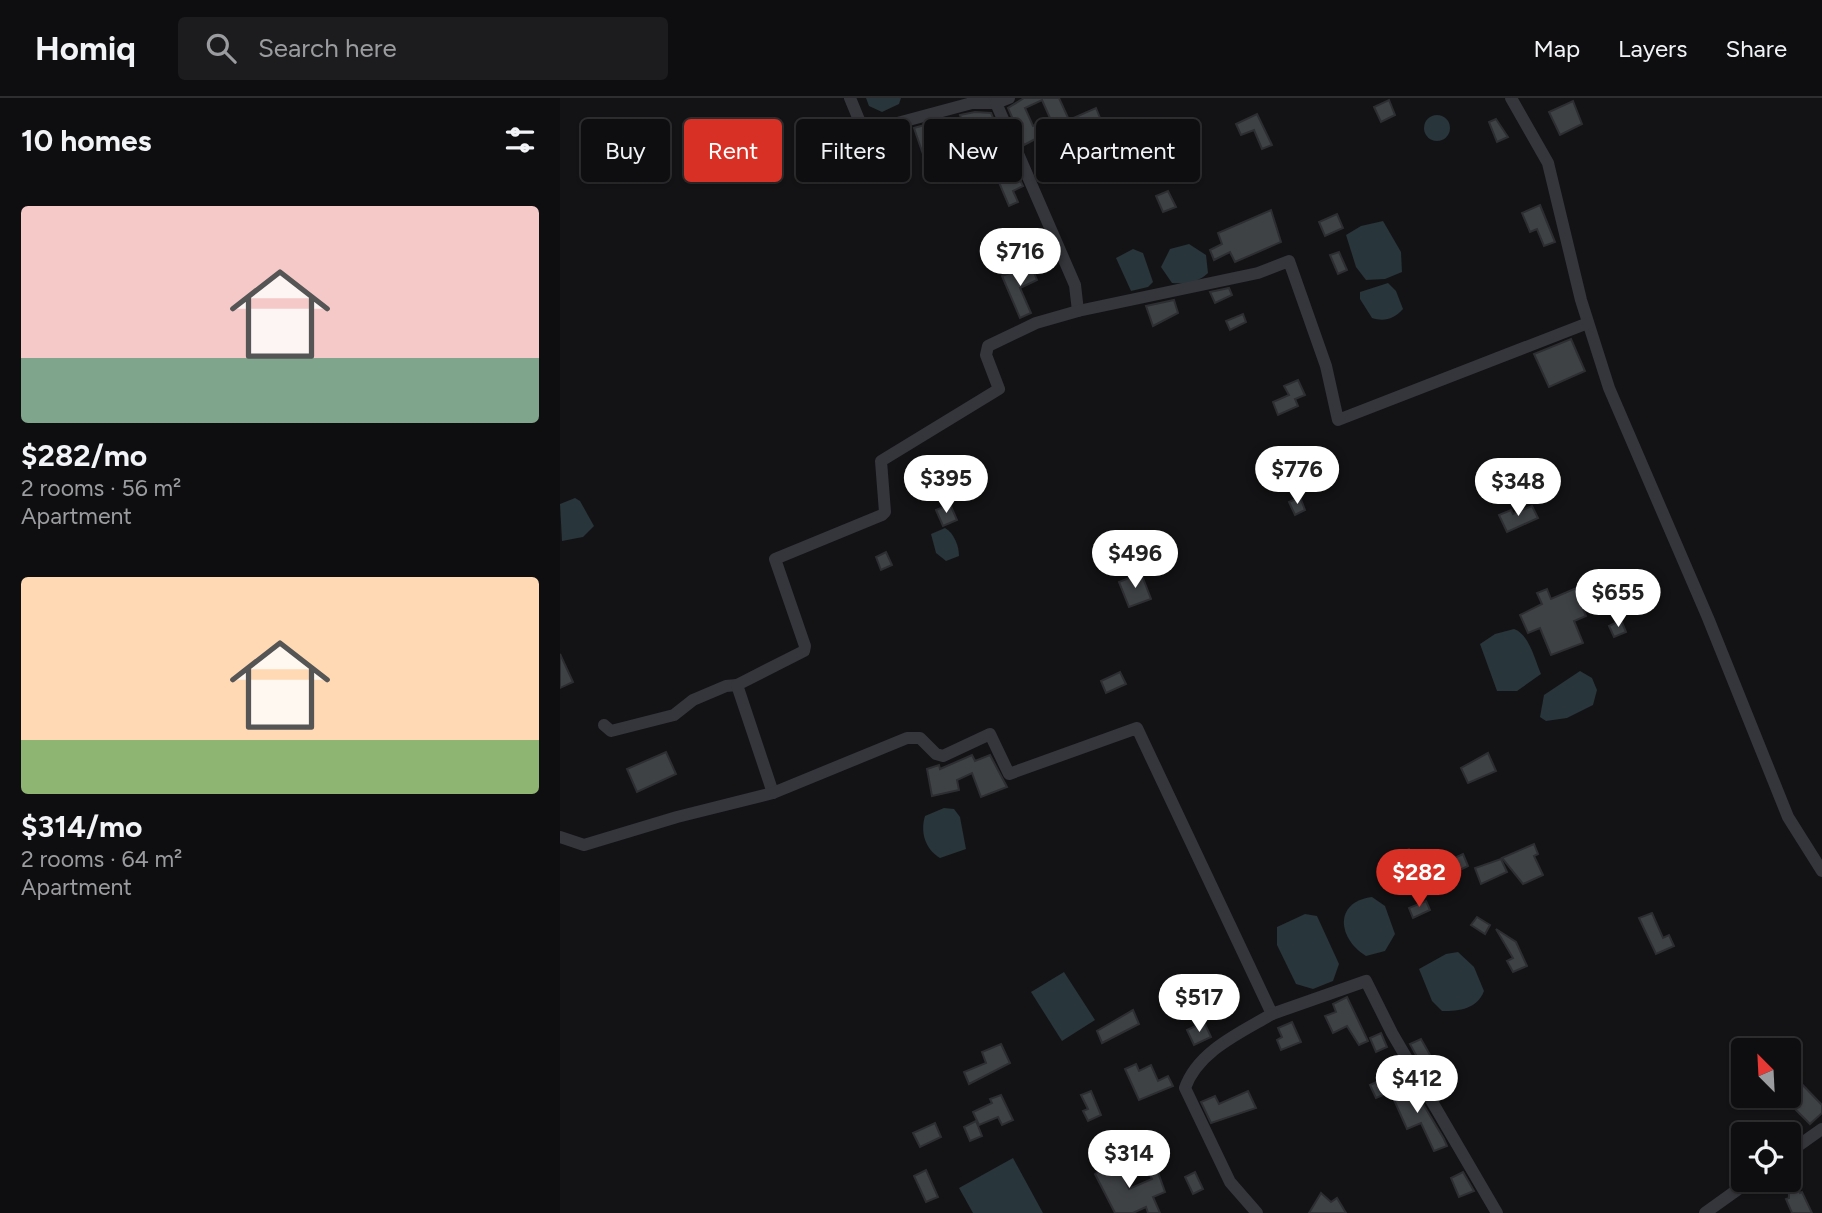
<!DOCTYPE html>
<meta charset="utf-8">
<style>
:root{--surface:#0e0e10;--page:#1c1c1e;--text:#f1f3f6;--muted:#9b9c9f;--line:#2e2e30;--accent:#d93025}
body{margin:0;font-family:Figtree,sans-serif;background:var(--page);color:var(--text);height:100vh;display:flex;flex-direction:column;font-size:26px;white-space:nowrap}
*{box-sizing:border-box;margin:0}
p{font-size:23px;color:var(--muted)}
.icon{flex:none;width:38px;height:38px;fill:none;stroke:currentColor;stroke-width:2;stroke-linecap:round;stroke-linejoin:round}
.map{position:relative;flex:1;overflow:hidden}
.drawer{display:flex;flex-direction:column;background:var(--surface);width:560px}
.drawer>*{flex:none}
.banner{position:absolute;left:21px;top:21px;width:665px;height:63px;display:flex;gap:14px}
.needle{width:46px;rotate:336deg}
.fabs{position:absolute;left:1171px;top:940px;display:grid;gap:14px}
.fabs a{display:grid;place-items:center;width:70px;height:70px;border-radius:7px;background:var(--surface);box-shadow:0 2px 5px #0004,0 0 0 2px var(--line);font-size:35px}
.price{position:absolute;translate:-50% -60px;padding:0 16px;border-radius:24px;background:#fff;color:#222;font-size:23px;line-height:46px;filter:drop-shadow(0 2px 4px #0008)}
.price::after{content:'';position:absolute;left:50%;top:42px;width:21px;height:16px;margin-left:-10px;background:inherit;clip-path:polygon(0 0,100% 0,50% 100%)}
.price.on{background:var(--accent);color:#fff}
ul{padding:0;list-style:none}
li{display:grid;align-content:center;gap:14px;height:371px;padding:0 21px}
li span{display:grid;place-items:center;height:217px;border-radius:7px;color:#555}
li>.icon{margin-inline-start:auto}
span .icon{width:126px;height:126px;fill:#fffc;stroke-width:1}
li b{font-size:30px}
h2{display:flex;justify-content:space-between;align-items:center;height:84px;padding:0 21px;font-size:30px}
.chip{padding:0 24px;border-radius:7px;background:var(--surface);box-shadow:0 2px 5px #0004,0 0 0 2px var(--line);font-size:24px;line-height:63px}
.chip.on{background:var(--accent);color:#fff}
header{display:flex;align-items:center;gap:42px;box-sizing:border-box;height:98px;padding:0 35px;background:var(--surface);border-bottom:2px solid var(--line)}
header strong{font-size:33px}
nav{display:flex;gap:38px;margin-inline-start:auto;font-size:24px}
.search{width:490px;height:63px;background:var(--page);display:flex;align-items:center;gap:18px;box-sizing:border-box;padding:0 24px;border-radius:7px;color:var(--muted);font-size:26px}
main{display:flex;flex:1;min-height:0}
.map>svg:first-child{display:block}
</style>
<header>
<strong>Homiq</strong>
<div class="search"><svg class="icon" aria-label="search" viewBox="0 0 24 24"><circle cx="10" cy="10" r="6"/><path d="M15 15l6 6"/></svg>Search here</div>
<nav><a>Map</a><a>Layers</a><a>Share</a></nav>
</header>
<main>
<section class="drawer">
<h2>10 homes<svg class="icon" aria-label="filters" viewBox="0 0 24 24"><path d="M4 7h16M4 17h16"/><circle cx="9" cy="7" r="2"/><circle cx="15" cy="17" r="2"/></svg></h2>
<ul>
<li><span style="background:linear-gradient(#f6c9c9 70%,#7fa58c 0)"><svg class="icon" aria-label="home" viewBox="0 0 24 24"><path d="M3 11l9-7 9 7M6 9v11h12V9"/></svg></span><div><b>$282/mo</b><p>2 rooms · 56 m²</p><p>Apartment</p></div></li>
<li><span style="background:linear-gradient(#ffd9b3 75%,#8fb573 0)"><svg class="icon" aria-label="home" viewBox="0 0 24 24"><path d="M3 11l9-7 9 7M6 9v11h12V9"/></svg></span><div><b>$314/mo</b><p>2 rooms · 64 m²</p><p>Apartment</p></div></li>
</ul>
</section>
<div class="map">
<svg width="1262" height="1115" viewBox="0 0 1262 1115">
<rect width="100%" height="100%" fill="#131315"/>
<!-- water -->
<g fill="#28353a">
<path d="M 306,0 L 341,0 L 339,6 L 322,14 L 309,8 Z"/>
<circle cx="877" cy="30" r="13"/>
<path d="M 823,123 L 841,154 L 842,174 L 825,181 L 806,182 L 796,169 L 786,137 L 801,128 Z"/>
<path d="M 629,146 L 646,157 L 648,175 C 638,185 625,186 612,185 L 601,169 L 610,151 Z"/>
<path d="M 573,151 L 583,155 L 593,184 L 588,189 L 571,193 L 556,160 Z"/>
<path d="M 828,185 L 836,193 L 843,211 C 834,221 824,224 812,220 L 800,201 L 800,194 Z"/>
<path d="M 15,400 L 20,403 L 34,428 L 23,439 L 2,443 L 0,406 Z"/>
<path d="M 385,430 C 394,435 399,448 399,458 L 386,463 L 376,455 L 371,436 Z"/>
<path d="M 954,531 C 969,536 975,562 981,576 L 957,593 L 937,593 L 920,546 L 935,536 Z"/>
<path d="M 1020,573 L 1032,580 L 1037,592 L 1033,607 L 1007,620 L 986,623 L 980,619 L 984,597 Z"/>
<path d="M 384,710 L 394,711 L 400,719 L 406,751 L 380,760 C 365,751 360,734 365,718 Z"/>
<path d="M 812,799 L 825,808 L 835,836 L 825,853 L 806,858 C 778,841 773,804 812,799 Z"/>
<path d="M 745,816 L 757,818 L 779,866 L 773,883 L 753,891 L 736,886 L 717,847 L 717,829 Z"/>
<path d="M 898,854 L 914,869 L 924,893 C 917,911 900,913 882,913 L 872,903 L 859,871 L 886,856 Z"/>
<path d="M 504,874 L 535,922 L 502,943 L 471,894 Z"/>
<path d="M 453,1060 L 483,1115 L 413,1115 L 399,1090 Z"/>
</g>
<!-- building -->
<g fill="#3f4245" stroke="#2d2e32" stroke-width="2" fill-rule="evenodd">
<path d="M 464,0 L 499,0 L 509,22 L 536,10 L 542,25 L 524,33 L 527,41 L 517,46 L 512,33 L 499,37 L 496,30 L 464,47 L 448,10 ZM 482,2 L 490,20 L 473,28 L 465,10 Z"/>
<path d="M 829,2 L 835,17 L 821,24 L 814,9 Z"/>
<path d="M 1013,3 L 1022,26 L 1000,37 L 989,14 Z"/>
<path d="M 415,14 L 431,15 L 437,29 L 414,39 L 411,31 L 388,42 L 392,50 L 364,59 L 354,30 L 379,23 L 383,31 L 402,23 L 400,17 Z"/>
<path d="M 697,16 L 712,47 L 702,51 L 694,32 L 681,37 L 676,26 Z"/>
<path d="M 936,21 L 948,39 L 937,44 L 929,24 Z"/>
<path d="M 429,61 L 434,71 L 406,84 L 402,73 Z"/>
<path d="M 456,74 L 463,88 L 453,93 L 458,104 L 449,108 L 438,82 Z"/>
<path d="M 608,93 L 616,109 L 603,114 L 596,98 Z"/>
<path d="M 980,107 L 995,144 L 984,148 L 977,131 L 970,134 L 962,115 Z"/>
<path d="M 711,112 L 721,144 L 675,164 L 670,154 L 654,162 L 650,152 L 662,146 L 658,135 Z"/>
<path d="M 777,116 L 783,130 L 765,138 L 759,124 Z"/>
<path d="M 779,154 L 787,172 L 778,176 L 770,157 Z"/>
<path d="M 471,167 L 477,182 L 460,190 L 471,215 L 460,220 L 442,178 Z"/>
<path d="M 669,190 L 672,197 L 655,205 L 650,194 Z"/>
<path d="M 614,202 L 618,215 L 593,228 L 586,208 Z"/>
<path d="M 683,216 L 686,224 L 670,232 L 666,223 Z"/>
<path d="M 1011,241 L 1025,273 L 989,289 L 974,256 Z"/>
<path d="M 738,282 L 745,297 L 735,301 L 738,308 L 718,317 L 713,304 L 729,297 L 724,288 Z"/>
<path d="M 740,399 L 745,412 L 735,417 L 729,404 Z"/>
<path d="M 390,406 L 397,422 L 383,428 L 376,412 Z"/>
<path d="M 972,408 L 978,420 L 947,434 L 939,417 L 951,412 L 953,416 Z"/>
<path d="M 326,454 L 332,467 L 321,472 L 316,459 Z"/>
<path d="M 581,475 L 591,501 L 569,509 L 559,484 Z"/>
<path d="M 1021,488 L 1025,498 L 1019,501 L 1026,518 L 1014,523 L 1023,545 L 991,557 L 980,530 L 968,535 L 960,517 L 982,506 L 977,495 L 987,491 L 991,501 Z"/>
<path d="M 1061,522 L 1066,534 L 1054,539 L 1049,528 Z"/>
<path d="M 0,556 L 13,584 L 0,590 Z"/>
<path d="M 560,574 L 566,586 L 546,595 L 541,583 Z"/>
<path d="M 106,654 L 116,676 L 77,694 L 67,671 Z"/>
<path d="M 928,655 L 936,673 L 908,685 L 901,670 Z"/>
<path d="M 412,657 L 415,663 L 430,657 L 447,689 L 421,699 L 412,675 L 397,682 L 399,692 L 372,698 L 367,671 L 379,667 L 380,671 Z"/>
<path d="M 974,746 L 978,756 L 974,758 L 983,777 L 963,786 L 942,760 Z"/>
<path d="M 849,751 L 856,767 L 838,775 L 831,759 Z"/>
<path d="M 903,756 L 908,768 L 896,774 L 890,762 Z"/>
<path d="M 941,761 L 947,774 L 921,786 L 915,770 Z"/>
<path d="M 866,803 L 870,812 L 853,820 L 849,810 Z"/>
<path d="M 1092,815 L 1103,840 L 1109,837 L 1114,848 L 1096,856 L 1079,820 Z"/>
<path d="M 917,819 L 930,827 L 925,836 L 911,827 Z"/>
<path d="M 936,831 L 956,844 L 967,868 L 953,874 L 947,863 L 953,860 Z"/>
<path d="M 787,899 L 808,943 L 799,947 L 787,928 L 773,935 L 765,918 L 776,914 L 773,906 Z"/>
<path d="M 573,912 L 579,926 L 542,945 L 537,933 Z"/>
<path d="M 644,924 L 651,939 L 634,947 L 627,932 Z"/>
<path d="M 732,924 L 741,944 L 721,952 L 717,942 L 722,939 L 718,930 Z"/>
<path d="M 821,935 L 827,949 L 816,954 L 810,940 Z"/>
<path d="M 861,941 L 874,964 L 867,967 L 872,979 L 869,981 L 850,946 Z"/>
<path d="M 441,946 L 450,965 L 409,986 L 404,974 L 426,965 L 422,954 Z"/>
<path d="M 576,966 L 579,973 L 591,967 L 598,983 L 608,978 L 613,988 L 579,1002 L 565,971 Z"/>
<path d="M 829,978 L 835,992 L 816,1000 L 810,987 Z"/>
<path d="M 1234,978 L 1262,1007 L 1262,1015 L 1250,1026 L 1228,1004 L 1228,983 Z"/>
<path d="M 851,986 L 884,1041 L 887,1048 L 874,1053 L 861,1025 L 847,1031 L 831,995 Z"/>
<path d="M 531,993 L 541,1017 L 528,1023 L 523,1013 L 528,1011 L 521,997 Z"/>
<path d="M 688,993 L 696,1010 L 651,1025 L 641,1004 L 655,998 L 659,1006 Z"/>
<path d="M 441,997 L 453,1022 L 442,1027 L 438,1019 L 419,1027 L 413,1014 L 432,1005 L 430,1001 Z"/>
<path d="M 416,1023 L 422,1038 L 410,1043 L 404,1029 Z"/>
<path d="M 375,1025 L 381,1039 L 360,1049 L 353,1035 Z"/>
<path d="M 543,1061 L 548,1072 L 558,1067 L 569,1091 L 592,1081 L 587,1070 L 595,1066 L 605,1094 L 593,1099 L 600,1115 L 588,1115 L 586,1109 L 573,1115 L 555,1115 L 535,1076 L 538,1074 L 534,1065 Z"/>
<path d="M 1228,1070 L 1240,1095 L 1242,1094 L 1252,1115 L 1232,1115 L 1226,1101 L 1229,1100 Z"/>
<path d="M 366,1072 L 378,1099 L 366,1104 L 354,1078 Z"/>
<path d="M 635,1074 L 643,1091 L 633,1096 L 625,1079 Z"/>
<path d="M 903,1074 L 914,1093 L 899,1099 L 891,1080 Z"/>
<path d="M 761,1095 L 771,1104 L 777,1100 L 786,1115 L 749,1115 Z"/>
</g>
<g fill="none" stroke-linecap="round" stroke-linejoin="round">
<!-- minor -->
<g stroke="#34363b" stroke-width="12">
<path d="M 290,0 L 304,34 L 412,5 L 436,5"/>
<path d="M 449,0 L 436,5 L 515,187 L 518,213"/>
<path d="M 951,0 L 988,65 L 1021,202 L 1049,290 L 1148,520 L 1228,719 L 1262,773"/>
<path d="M 44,627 L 51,633 L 114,617 L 133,602 L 166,588 L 177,587"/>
<path d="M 213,695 L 177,587 L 244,553 L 245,548 L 215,461 L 322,417 L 325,414 L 321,363 L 439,291 L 426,257 L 428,248 L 476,225 L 518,213 L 698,175 L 729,163 L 766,268 L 778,322 L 1028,225"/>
<path d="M 0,739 L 24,747 L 117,719 L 213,695 L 347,640 L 360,640 L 376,656 L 383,658 L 430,636 L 449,676 L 577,630 L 712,916 L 806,883 L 832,935 L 937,1115"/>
<path d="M 1228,1055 L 1262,1031"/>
<path d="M 697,1115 L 670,1084 L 625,990 C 638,953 680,935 712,916"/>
<path d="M 1145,1115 L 1191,1082"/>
</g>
</g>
</svg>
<div class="fabs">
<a><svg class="needle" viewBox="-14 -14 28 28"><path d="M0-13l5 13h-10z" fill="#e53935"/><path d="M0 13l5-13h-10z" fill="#9b9c9f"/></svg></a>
<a><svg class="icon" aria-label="locate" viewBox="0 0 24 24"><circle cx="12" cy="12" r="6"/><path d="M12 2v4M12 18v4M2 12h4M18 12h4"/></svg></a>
</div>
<b class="price" style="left:460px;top:190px">$716</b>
<b class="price" style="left:737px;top:408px">$776</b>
<b class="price" style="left:386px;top:417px">$395</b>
<b class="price" style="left:958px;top:420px">$348</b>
<b class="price" style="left:575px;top:492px">$496</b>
<b class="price" style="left:1058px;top:531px">$655</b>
<b class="price on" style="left:859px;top:811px">$282</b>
<b class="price" style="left:639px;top:936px">$517</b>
<b class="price" style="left:857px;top:1017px">$412</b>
<b class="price" style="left:569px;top:1092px">$314</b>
<div class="banner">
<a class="chip">Buy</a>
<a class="chip on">Rent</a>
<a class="chip">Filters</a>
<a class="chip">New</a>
<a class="chip">Apartment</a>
</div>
</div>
</main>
